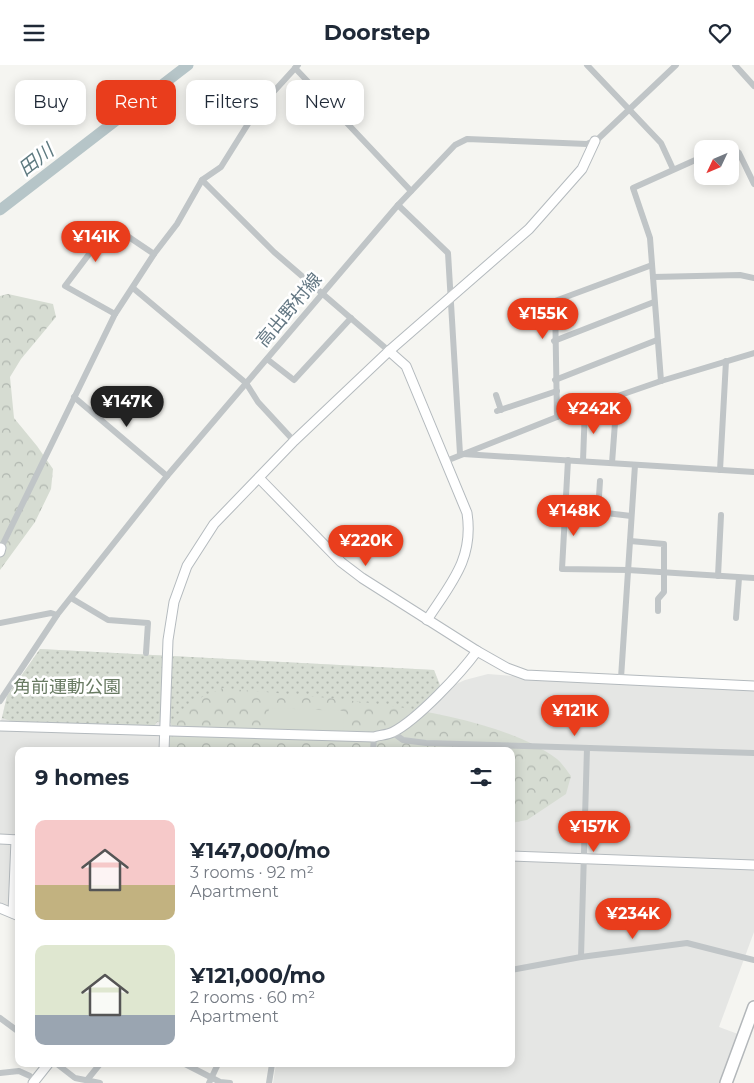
<!DOCTYPE html>
<meta charset="utf-8">
<style>
:root{--surface:#fff;--page:#f2f2f3;--text:#1f2937;--muted:#747a83;--accent:#e93d1c}
body{margin:0;font-family:Montserrat,"Noto Sans JP",sans-serif;background:var(--page);color:var(--text);height:100vh;display:flex;flex-direction:column;font-size:19px;white-space:nowrap}
*{box-sizing:border-box;margin:0}
p{font-size:16px;color:var(--muted)}
.icon{flex:none;width:28px;height:28px;fill:none;stroke:currentColor;stroke-width:2;stroke-linecap:round;stroke-linejoin:round}
.map{position:relative;flex:1;overflow:hidden}
.details{position:absolute;left:15px;top:682px;width:500px;height:320px;display:flex;flex-direction:column;background:var(--surface);border-radius:10px;box-shadow:0 2px 12px #0003}
.details>*{flex:none}
.hud{position:absolute;left:15px;top:15px;width:500px;height:45px;display:flex;gap:10px}
.needle{width:32px;rotate:226deg}
.fabs{position:absolute;left:694px;top:75px;display:grid;gap:10px}
.fabs a{display:grid;place-items:center;width:45px;height:45px;border-radius:10px;background:var(--surface);box-shadow:0 2px 12px #0003;font-size:25px}
.price{position:absolute;translate:-50% -42px;padding:0 11px;border-radius:18px;background:var(--accent);color:#fff;font-size:16px;line-height:32px;filter:drop-shadow(0 1px 2px #0008)}
.price::after{content:'';position:absolute;left:50%;top:30px;width:15px;height:11px;margin-left:-8px;background:inherit;clip-path:polygon(0 0,100% 0,50% 100%)}
.price.on{background:#222;color:#fff}
ul{padding:0;list-style:none}
li{display:flex;align-items:center;gap:15px;height:125px;padding:0 20px}
li span{display:grid;place-items:center;flex:none;width:140px;height:100px;border-radius:10px;color:#555}
li>.icon{margin-inline-start:auto}
span .icon{width:60px;height:60px;fill:#fffc;stroke-width:1}
li b{font-size:21px}
h2{display:flex;justify-content:space-between;align-items:center;height:60px;padding:0 20px;font-size:21px}
.pill{padding:0 18px;border-radius:10px;background:var(--surface);box-shadow:0 2px 12px #0003;font-size:18px;line-height:45px}
.pill.on{background:var(--accent);color:#fff}
header{display:flex;justify-content:space-between;align-items:center;height:65px;padding:0 20px;background:var(--surface);font-size:22px;font-weight:700}
.map>svg:first-child{display:block}
</style>
<header><svg class="icon" aria-label="menu" viewBox="0 0 24 24"><path d="M4 6h16M4 12h16M4 18h16"/></svg>Doorstep<svg class="icon" aria-label="heart" viewBox="0 0 24 24"><path d="M12 20l-8-8c-3-5 5-10 8-4 3-6 11-1 8 4z"/></svg></header>
<div class="map">
<svg width="754" height="1018" viewBox="0 0 754 1018">
<defs>
<pattern id="green-dots" width="8" height="8" patternUnits="userSpaceOnUse" patternTransform="scale(1.25)"><rect width="8" height="8" fill="#d6dcd2"/><path d="M2 2h.1M6 6h.1" fill="none" stroke="#b1b7b0" stroke-width="1.8" stroke-linecap="round"/></pattern>
<pattern id="forest-crowns" width="20" height="18" patternUnits="userSpaceOnUse" patternTransform="scale(1.25)"><rect width="20" height="18" fill="#d6dcd2"/><path d="M2 6a3 3 0 1 1 6 0M12 15a3 3 0 1 1 6 0" fill="none" stroke="#b1b7b0"/></pattern>
</defs>
<rect width="100%" height="100%" fill="#f5f5f1"/>
<!-- built -->
<path fill="#e5e6e4" d="M 40,584 L 434,605 L 444,629 L 454,620 L 465,615 L 488,609 L 620,619 L 754,625 L 754,867 L 719,962 L 738,969 L 720,1018 L 273,1018 L 276,999 L 511,999 L 511,686 L 19,686 L 19,846 L 0,840 L 0,660 L 7,631 Z"/>
<!-- green -->
<path fill="url(#green-dots)" d="M 40,584 L 434,605 L 440,621 L 407,653 L 171,660 L 171,658 L 157,657 L 153,663 L 17,658 L 2,653 L 7,631 Z"/>
<!-- forest -->
<g fill="url(#forest-crowns)">
<path d="M 8,229 L 53,239 L 56,252 L 21,294 L 10,312 L 14,353 L 37,381 L 53,404 L 51,424 L 35,457 L 0,505 L 0,231 Z"/>
<path d="M 223,623 C 314,633 485,640 557,694 C 562,698 567,706 571,711 L 566,729 L 527,755 L 511,758 L 511,686 L 170,686 C 165,647 191,636 223,623 Z"/>
</g>
<!-- pitch -->
<path fill="#d6dcd2" d="M 269,643 L 344,646 L 343,668 L 266,665 Z"/>
<g fill="none" stroke-linecap="round" stroke-linejoin="round">
<!-- river -->
<path stroke="#b6c5c8" stroke-width="11" d="M 0,145 L 188,0"/>
<!-- secondary casing -->
<g stroke="#b4babe" stroke-width="11">
<g id="secondary">
<path d="M 389,286 L 406,301 L 467,448 C 474,494 451,518 427,555"/>
<path d="M 259,413 L 341,497 L 362,513 L 477,586"/>
<path d="M 0,487 L 1,483"/>
<path d="M 0,661 L 374,672 C 380,670 387,670 393,667 C 417,655 461,608 477,586 L 507,603 L 526,610 L 754,621"/>
<path d="M 164,686 L 168,575 L 174,537 L 187,501 L 214,459 L 294,376 L 389,286 L 529,164 L 582,104 L 595,76"/>
<path d="M 0,774 L 19,775"/>
<path d="M 511,791 L 754,800"/>
<path d="M 0,843 L 19,851"/>
<path d="M 13,848 L 16,775"/>
<path d="M 33,1018 L 48,999"/>
</g>
</g>
<!-- highway casing -->
<g stroke="#b3b7ba" stroke-width="14">
<path id="highway" d="M 726,1018 L 754,942"/>
</g>
<!-- street -->
<g stroke="#c0c5c7" stroke-width="6">
<path d="M 587,0 L 661,78 L 673,104"/>
<path d="M 735,0 L 754,21"/>
<path d="M 295,3 L 411,126"/>
<path d="M 725,84 L 732,83 L 739,88 L 754,119"/>
<path d="M 202,115 L 274,187 L 389,286"/>
<path d="M 398,140 L 448,188 L 460,389"/>
<path d="M 653,212 L 740,210 L 754,213"/>
<path d="M 133,223 L 246,318 L 258,337 L 294,376"/>
<path d="M 115,249 L 65,221 L 111,160 L 154,189"/>
<path d="M 554,276 L 654,237"/>
<path d="M 267,294 L 294,315 L 351,253"/>
<path d="M 555,315 L 657,275"/>
<path d="M 661,316 L 650,173 L 633,123 L 702,92"/>
<path d="M 496,330 L 501,345"/>
<path d="M 74,332 L 167,411"/>
<path d="M 497,346 L 557,326"/>
<path d="M 557,352 L 555,236 L 652,200"/>
<path d="M 463,389 L 754,407"/>
<path d="M 568,395 L 562,504 L 628,505 L 754,513"/>
<path d="M 446,396 L 557,352 L 661,316 L 754,288"/>
<path d="M 583,396 L 585,342"/>
<path d="M 612,398 L 617,331"/>
<path d="M 720,405 L 726,296"/>
<path d="M 600,416 L 598,447 L 631,451"/>
<path d="M 630,476 L 664,479 L 664,527 L 658,534 L 658,546"/>
<path d="M 1,483 L 115,249 L 154,189 L 177,159 L 202,115 L 221,102 L 256,46 L 298,0"/>
<path d="M 718,511 L 721,450"/>
<path d="M 71,533 L 108,555 L 148,558 L 146,588"/>
<path d="M 736,553 L 739,513"/>
<path d="M 0,558 L 51,548 L 57,550"/>
<path d="M 621,613 L 635,400"/>
<path d="M 0,636 L 57,550 L 167,411 L 398,140 L 455,80 L 467,74 L 587,79 L 598,74 L 676,0"/>
<path d="M 392,667 L 403,675 L 426,678 L 754,688"/>
<path d="M 373,686 L 374,672"/>
<path d="M 581,892 L 587,683"/>
<path d="M 511,905 L 581,892 L 687,878 L 754,895"/>
<path d="M 0,953 L 19,967"/>
<path d="M 57,999 L 75,1013 L 100,1018"/>
<path d="M 185,999 L 220,1017 L 230,1018"/>
<path d="M 0,1008 L 19,1006 L 30,1011"/>
<path d="M 87,1015 L 100,999"/>
<path d="M 209,1018 L 218,999"/>
<path d="M 269,1018 L 272,999"/>
</g>
<!-- secondary -->
<use href="#secondary" stroke="#fff" stroke-width="9"/>
<!-- highway -->
<use href="#highway" stroke="#fff" stroke-width="11"/>
</g>
<g text-anchor="middle" dominant-baseline="central" stroke-width="5" stroke-linejoin="round" paint-order="stroke">
<!-- street labels -->
<g font-size="18" fill="#637783" stroke="#fff">
<text transform="translate(289 245) rotate(-50)">高出野村線</text>
</g>
<!-- park labels -->
<g font-size="18" fill="#687a62" stroke="#fff">
<text x="67" y="622">角前運動公園</text>
</g>
<!-- water labels -->
<g font-size="19" font-style="italic" fill="#5e7a80" stroke="#fff">
<text transform="translate(36 95) rotate(-38)">田川</text>
</g>
</g>
</svg>
<div class="fabs">
<a><svg class="needle" viewBox="-14 -14 28 28"><path d="M0-13l5 13h-10z" fill="#e53935"/><path d="M0 13l5-13h-10z" fill="#747a83"/></svg></a>
</div>
<b class="price" style="left:96px;top:198px">¥141K</b>
<b class="price" style="left:543px;top:275px">¥155K</b>
<b class="price on" style="left:127px;top:363px">¥147K</b>
<b class="price" style="left:594px;top:370px">¥242K</b>
<b class="price" style="left:574px;top:472px">¥148K</b>
<b class="price" style="left:366px;top:502px">¥220K</b>
<b class="price" style="left:575px;top:672px">¥121K</b>
<b class="price" style="left:594px;top:788px">¥157K</b>
<b class="price" style="left:633px;top:875px">¥234K</b>
<div class="hud">
<a class="pill">Buy</a>
<a class="pill on">Rent</a>
<a class="pill">Filters</a>
<a class="pill">New</a>
</div>
<section class="details">
<h2>9 homes<svg class="icon" aria-label="filters" viewBox="0 0 24 24"><path d="M4 7h16M4 17h16"/><circle cx="9" cy="7" r="2"/><circle cx="15" cy="17" r="2"/></svg></h2>
<ul>
<li><span style="background:linear-gradient(#f6c9c9 65%,#c2b280 0)"><svg class="icon" aria-label="home" viewBox="0 0 24 24"><path d="M3 11l9-7 9 7M6 9v11h12V9"/></svg></span><div><b>¥147,000/mo</b><p>3 rooms · 92 m²</p><p>Apartment</p></div></li>
<li><span style="background:linear-gradient(#dfe7d0 70%,#9aa5b1 0)"><svg class="icon" aria-label="home" viewBox="0 0 24 24"><path d="M3 11l9-7 9 7M6 9v11h12V9"/></svg></span><div><b>¥121,000/mo</b><p>2 rooms · 60 m²</p><p>Apartment</p></div></li>
</ul>
</section>
</div>
